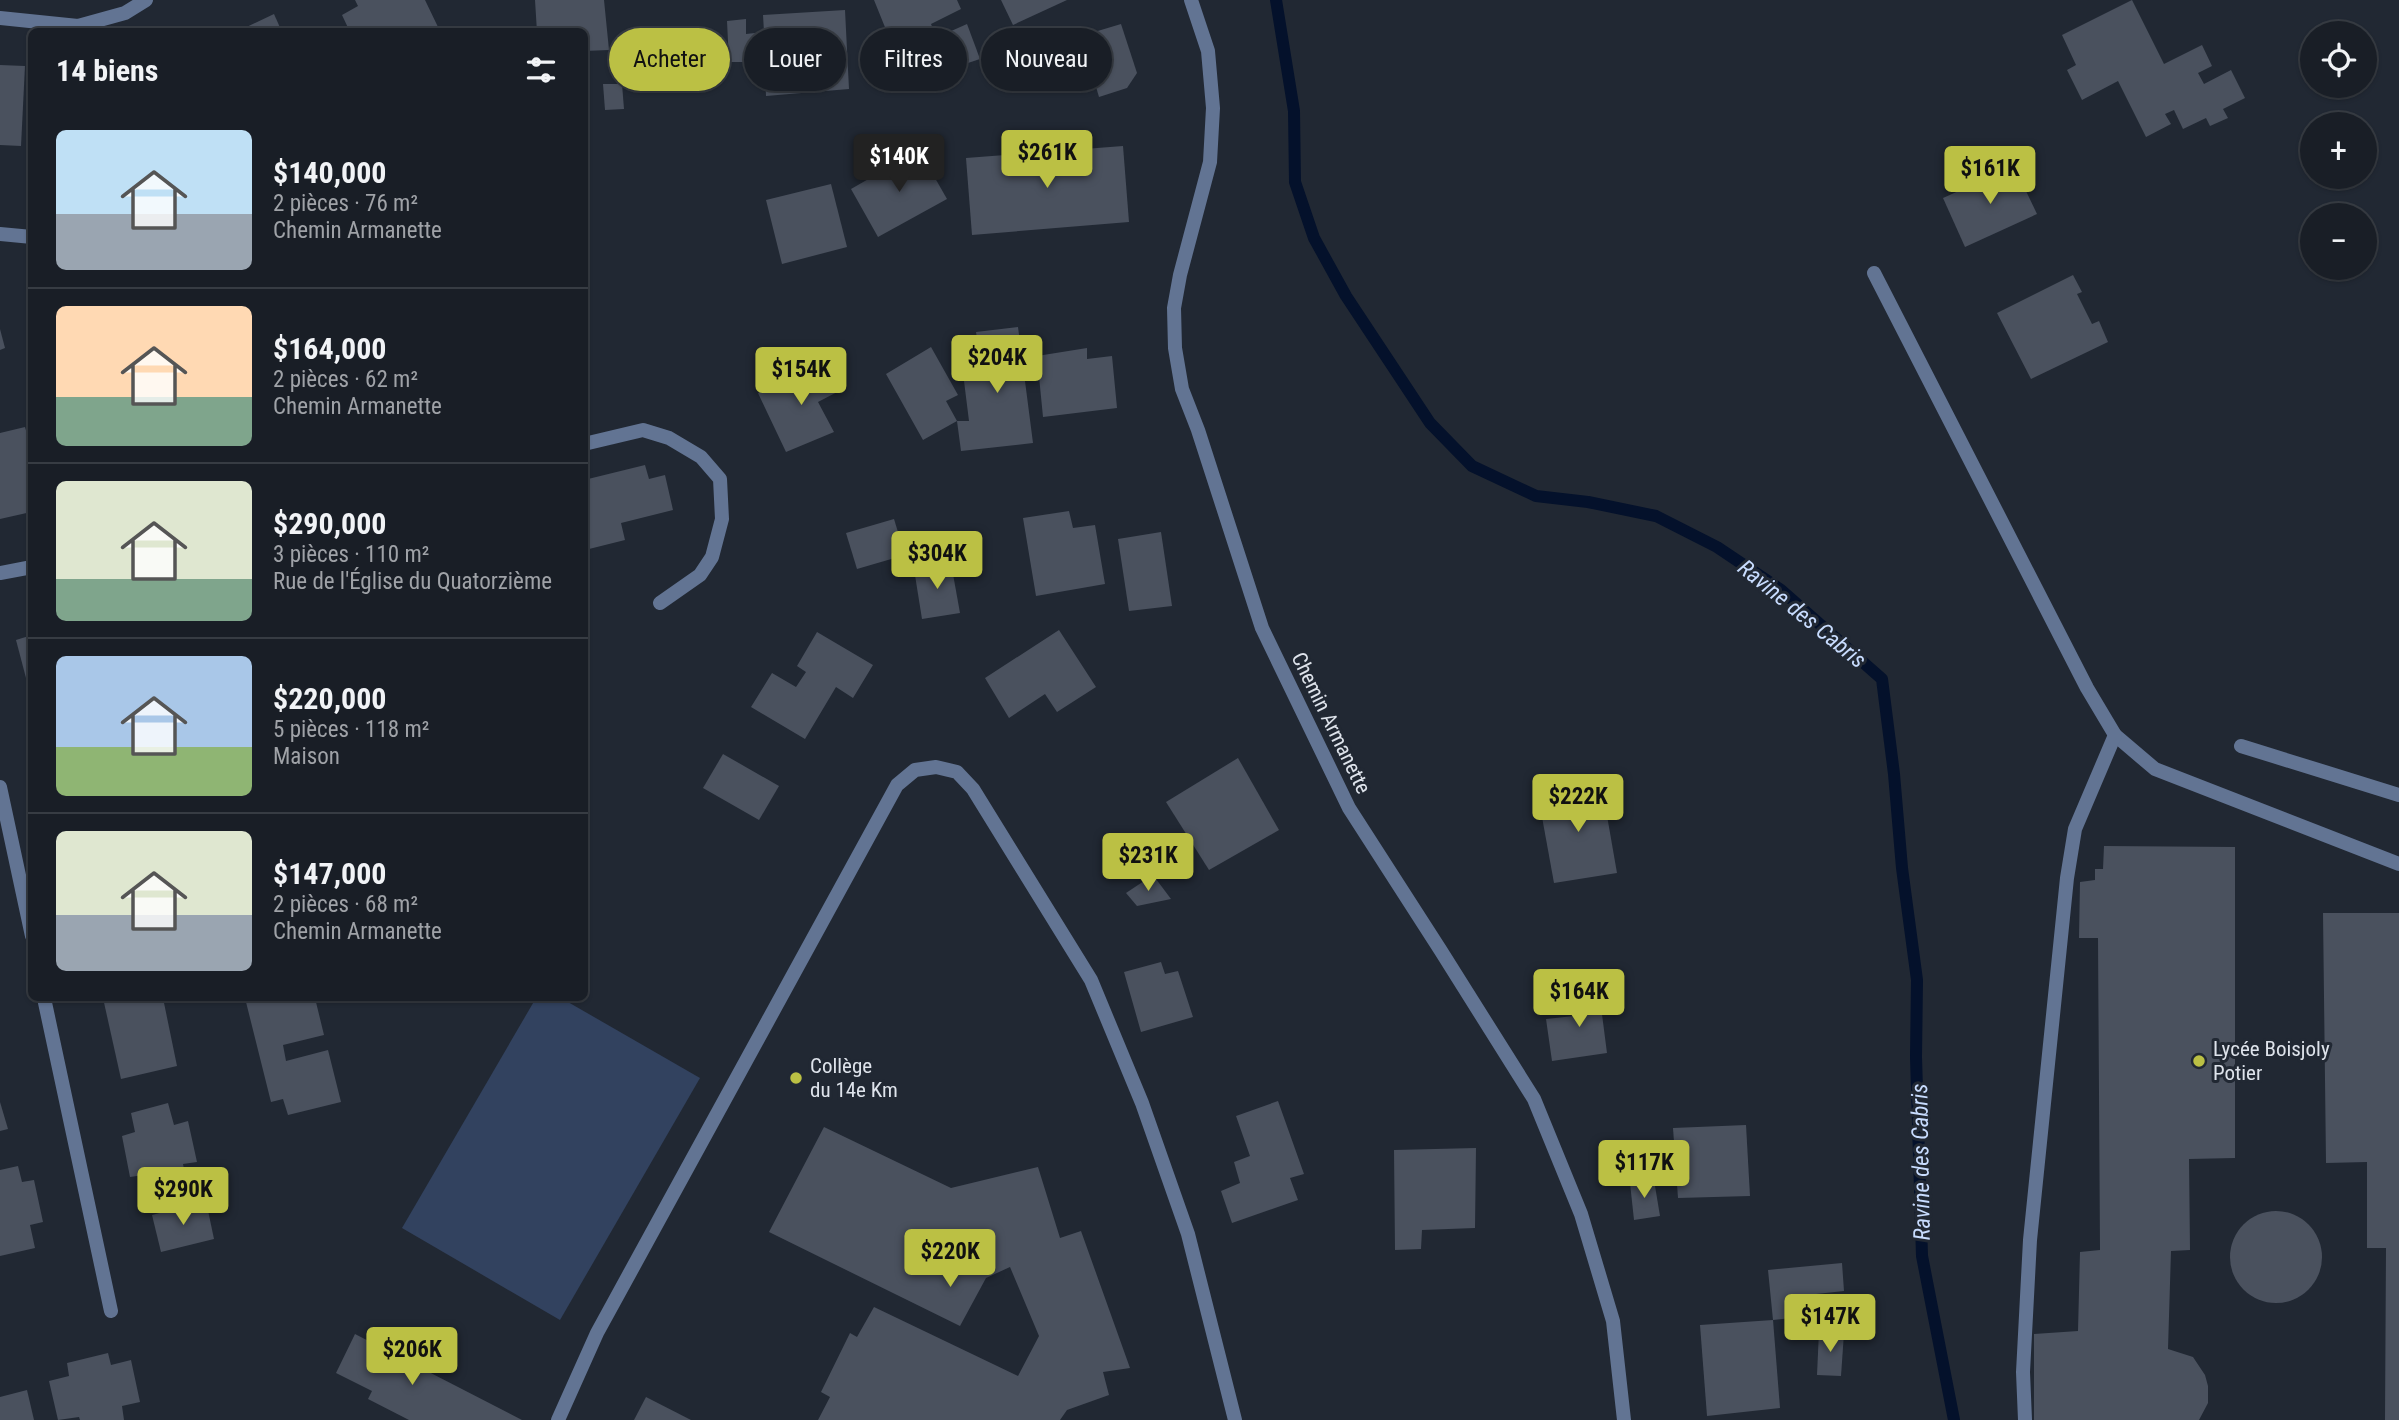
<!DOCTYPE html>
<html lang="fr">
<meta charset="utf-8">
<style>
:root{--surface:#191e26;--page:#22272e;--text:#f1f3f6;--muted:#9fa2a7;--line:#373c43;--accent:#bbc044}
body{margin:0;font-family:"Roboto Condensed",sans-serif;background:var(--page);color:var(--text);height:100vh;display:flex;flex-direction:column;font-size:26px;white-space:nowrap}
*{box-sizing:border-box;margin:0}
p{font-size:23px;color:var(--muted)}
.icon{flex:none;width:38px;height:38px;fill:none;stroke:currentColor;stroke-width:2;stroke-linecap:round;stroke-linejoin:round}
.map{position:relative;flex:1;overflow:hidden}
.side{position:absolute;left:28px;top:28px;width:560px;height:973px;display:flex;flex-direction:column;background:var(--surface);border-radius:10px;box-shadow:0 2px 5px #0004,0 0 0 2px var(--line)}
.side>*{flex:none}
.guide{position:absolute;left:609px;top:28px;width:665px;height:63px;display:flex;gap:14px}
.fabs{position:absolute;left:2300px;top:21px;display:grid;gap:14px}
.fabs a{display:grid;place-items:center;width:77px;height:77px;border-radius:50%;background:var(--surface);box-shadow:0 2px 5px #0004,0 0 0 2px var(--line);font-size:35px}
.price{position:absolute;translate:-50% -60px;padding:0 16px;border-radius:7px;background:var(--accent);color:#111;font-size:23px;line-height:46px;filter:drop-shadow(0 2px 4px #0008)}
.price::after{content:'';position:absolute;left:50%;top:42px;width:21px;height:16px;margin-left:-10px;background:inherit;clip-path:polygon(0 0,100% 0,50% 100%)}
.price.selected{background:#222;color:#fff}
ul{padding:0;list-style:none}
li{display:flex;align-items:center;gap:21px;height:175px;padding:0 28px}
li+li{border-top:2px solid var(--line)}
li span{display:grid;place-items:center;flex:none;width:196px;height:140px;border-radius:10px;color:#555}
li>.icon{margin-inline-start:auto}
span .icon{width:84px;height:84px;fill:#fffc;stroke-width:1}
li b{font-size:30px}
h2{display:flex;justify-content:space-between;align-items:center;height:84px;padding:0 28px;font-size:30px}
.chip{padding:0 24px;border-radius:32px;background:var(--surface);box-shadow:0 2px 5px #0004,0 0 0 2px var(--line);font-size:24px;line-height:63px}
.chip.selected{background:var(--accent);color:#111}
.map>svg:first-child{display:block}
</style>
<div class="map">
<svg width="2399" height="1420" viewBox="0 0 2399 1420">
<rect width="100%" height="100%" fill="#212833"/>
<!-- green -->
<path fill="#32425f" d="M 536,998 L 561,998 L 700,1078 L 560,1320 L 402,1228 Z"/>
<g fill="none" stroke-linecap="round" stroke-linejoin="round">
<!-- stream -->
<path stroke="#04112b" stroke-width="12" d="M 1276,0 L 1294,111 L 1295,182 L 1314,238 L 1346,296 L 1430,423 L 1472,466 L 1536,496 L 1588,502 L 1656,516 L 1717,547 L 1781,590 L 1882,679 L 1894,774 L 1902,868 L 1917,980 L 1916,1057 L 1922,1256 L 1954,1420"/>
</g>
<!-- building -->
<g fill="#4a515e">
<path d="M 355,0 L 425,0 L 438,27 L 430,32 L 350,32 L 342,15 L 358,6 Z"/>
<path d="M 535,0 L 604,0 L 609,50 L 584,51 L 584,32 L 537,32 Z"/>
<path d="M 874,0 L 957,0 L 961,9 L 931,24 L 938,41 L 897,57 Z"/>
<path d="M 1001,0 L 1067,0 L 1013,25 Z"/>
<path d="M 2132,0 L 2164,64 L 2202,45 L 2212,66 L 2198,73 L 2204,84 L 2231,70 L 2245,98 L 2223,109 L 2228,118 L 2210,126 L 2206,118 L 2183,129 L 2174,110 L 2165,114 L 2171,124 L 2146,137 L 2118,81 L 2082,100 L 2067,70 L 2076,65 L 2062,35 Z"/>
<path d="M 845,10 L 849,89 L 766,96 L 764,51 L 747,52 L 747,62 L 729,62 L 727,21 L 746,19 L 746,34 L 764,32 L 763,15 Z"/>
<path d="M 274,14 L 282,32 L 236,32 Z"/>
<path d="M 967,24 L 980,59 L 962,65 L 949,32 Z"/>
<path d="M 1121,24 L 1137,73 L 1127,88 L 1099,97 L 1081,36 Z"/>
<path d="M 0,65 L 25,66 L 21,146 L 0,145 Z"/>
<path d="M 603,84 L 622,84 L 624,109 L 605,110 Z"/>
<path d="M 1123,146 L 1129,222 L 972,235 L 966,158 Z"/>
<path d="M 919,150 L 947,199 L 878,237 L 851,189 Z"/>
<path d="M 2014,166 L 2037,214 L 1965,247 L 1943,198 Z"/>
<path d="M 831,184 L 847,247 L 782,264 L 766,200 Z"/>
<path d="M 2073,275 L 2082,292 L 2077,294 L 2092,324 L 2099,321 L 2108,342 L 2031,379 L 1997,313 Z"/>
<path d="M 1018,327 L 1033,443 L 961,451 L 957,421 L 969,421 L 964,381 L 983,378 L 976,332 Z"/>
<path d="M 0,329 L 5,348 L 0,350 Z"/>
<path d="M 931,347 L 958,395 L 946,401 L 957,421 L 923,440 L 886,374 Z"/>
<path d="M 1087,348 L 1087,359 L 1112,356 L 1117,408 L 1043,417 L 1037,356 Z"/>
<path d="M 827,365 L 841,390 L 818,402 L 834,432 L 786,452 L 758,393 Z"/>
<path d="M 25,427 L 32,451 L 32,490 L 26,492 L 31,512 L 0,519 L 0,433 Z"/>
<path d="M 645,465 L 649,479 L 665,475 L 673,510 L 621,523 L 625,540 L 589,549 L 584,528 L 584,480 Z"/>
<path d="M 1069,511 L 1073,528 L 1095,525 L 1105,584 L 1036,596 L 1023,518 Z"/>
<path d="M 894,519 L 905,555 L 857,569 L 846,533 Z"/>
<path d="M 1161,532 L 1172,606 L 1129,611 L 1118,539 Z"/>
<path d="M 951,563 L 960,613 L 922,619 L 914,569 Z"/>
<path d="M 1059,630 L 1096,687 L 1057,712 L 1045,694 L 1009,718 L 985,678 Z"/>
<path d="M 817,632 L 873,665 L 853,698 L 836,687 L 805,739 L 751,707 L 772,673 L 796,687 L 806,672 L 797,666 Z"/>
<path d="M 32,635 L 32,697 L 31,697 L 16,640 Z"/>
<path d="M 723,754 L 779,786 L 759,820 L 703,788 Z"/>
<path d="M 1238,758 L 1279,830 L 1209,870 L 1166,802 Z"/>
<path d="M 1602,787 L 1617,873 L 1554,883 L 1538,795 Z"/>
<path d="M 2104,846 L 2235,847 L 2235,1158 L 2189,1159 L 2190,1250 L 2171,1251 L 2168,1349 L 2193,1357 L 2205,1375 L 2208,1386 L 2208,1403 L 2199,1420 L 2034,1420 L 2034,1334 L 2078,1331 L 2080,1252 L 2100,1250 L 2098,938 L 2079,938 L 2080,882 L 2095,880 L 2095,869 L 2103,869 Z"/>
<path d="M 1153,875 L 1171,899 L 1137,906 L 1126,893 Z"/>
<path d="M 2323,913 L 2399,913 L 2399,1420 L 2385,1420 L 2386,1248 L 2367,1248 L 2367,1162 L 2326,1163 Z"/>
<path d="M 1161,962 L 1165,974 L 1178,971 L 1193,1017 L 1141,1032 L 1124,972 Z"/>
<path d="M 1599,991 L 1607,1053 L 1552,1061 L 1546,1019 L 1574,1016 L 1569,995 Z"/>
<path d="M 103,998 L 163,998 L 177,1066 L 121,1079 Z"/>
<path d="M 245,998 L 315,998 L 324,1035 L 283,1045 L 286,1061 L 328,1050 L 341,1102 L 288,1115 L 283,1099 L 271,1102 Z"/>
<path d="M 1278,1101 L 1304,1174 L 1290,1178 L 1298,1200 L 1232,1223 L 1221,1191 L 1240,1183 L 1234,1162 L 1250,1156 L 1236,1116 Z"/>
<path d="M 0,1102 L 8,1129 L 0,1131 Z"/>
<path d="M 168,1103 L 174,1125 L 188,1121 L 197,1162 L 183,1164 L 187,1184 L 148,1193 L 144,1175 L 130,1177 L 122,1136 L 135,1132 L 131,1113 Z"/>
<path d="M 1746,1125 L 1750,1196 L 1678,1198 L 1673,1128 Z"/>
<path d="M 824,1127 L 951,1188 L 1038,1167 L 1060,1238 L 1081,1231 L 1130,1368 L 1103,1372 L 1109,1395 L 1067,1410 L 1060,1420 L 818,1420 L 830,1397 L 821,1392 L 850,1333 L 857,1337 L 874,1307 L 1018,1376 L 1039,1336 L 1010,1267 L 986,1278 L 960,1326 L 769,1232 Z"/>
<path d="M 1476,1148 L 1475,1228 L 1422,1230 L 1421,1249 L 1395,1250 L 1394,1150 Z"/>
<path d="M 18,1166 L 22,1182 L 34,1180 L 43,1222 L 30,1225 L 35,1248 L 0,1256 L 0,1170 Z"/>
<path d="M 1654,1180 L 1660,1216 L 1634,1220 L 1630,1183 Z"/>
<path d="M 206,1201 L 214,1239 L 161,1252 L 152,1215 Z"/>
<circle cx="2276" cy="1257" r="46"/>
<path d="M 1842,1263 L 1844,1291 L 1807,1295 L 1809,1316 L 1773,1320 L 1768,1270 Z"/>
<path d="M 1773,1320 L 1780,1408 L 1707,1416 L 1700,1325 Z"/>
<path d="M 1819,1331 L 1844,1333 L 1841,1376 L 1817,1375 Z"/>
<path d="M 355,1334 L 522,1420 L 409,1420 L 368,1399 L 372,1391 L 336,1373 Z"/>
<path d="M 108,1353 L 111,1365 L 131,1360 L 140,1402 L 122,1406 L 124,1420 L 80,1420 L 79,1417 L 58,1420 L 49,1381 L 69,1376 L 67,1363 Z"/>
<path d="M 27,1390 L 34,1420 L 0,1420 L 0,1397 Z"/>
<path d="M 646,1397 L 691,1420 L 634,1420 Z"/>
</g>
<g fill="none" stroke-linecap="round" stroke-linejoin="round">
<!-- service -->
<g stroke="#627493" stroke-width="14">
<path d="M 1874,273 L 2087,688 L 2115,735 L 2155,769 L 2399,864"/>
<path d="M 2241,746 L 2399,795"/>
<path d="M 558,1420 L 597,1333 L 897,785 L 915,770 L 936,767 L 957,772 L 973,789 L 1091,980 L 1142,1103 L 1188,1234 L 1235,1420"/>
<path d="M 2025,1420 L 2023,1372 L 2030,1240 L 2067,878 L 2075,829 L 2115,735"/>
</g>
<!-- minor -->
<g stroke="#627493" stroke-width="14">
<path d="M 1191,0 L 1208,51 L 1213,108 L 1210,162 L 1180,275 L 1174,308 L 1175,348 L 1182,389 L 1198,430 L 1262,628 L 1349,808 L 1441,951 L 1534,1099 L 1581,1214 L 1613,1321 L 1624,1420"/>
<path d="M 0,18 L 78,26 L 125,13 L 146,0"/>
<path d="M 0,234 L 32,237"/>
<path d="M 584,444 L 643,430 L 669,438 L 701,457 L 720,479 L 722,519 L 712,557 L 700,575 L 660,603"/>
<path d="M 0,573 L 32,567"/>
<path d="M 0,787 L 32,936"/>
<path d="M 44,998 L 111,1311"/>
</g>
</g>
<!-- markers -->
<g fill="#bbc044" stroke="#212833" stroke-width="2.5">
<circle cx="2199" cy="1061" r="7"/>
<circle cx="796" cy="1078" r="7"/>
</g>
<g text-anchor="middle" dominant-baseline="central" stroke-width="6" stroke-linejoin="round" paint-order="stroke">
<!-- street labels -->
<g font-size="21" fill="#dee3eb" stroke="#212833">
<text transform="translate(1331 723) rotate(64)">Chemin Armanette</text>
</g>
<!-- poi labels -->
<g font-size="21" fill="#dee3eb" stroke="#212833" text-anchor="start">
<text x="2213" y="1049">Lycée Boisjoly<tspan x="2213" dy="24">Potier</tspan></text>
<text x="810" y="1066">Collège<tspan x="810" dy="24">du 14e Km</tspan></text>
</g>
<!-- water labels -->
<g font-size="23" font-style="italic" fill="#c8dcfe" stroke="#212833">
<text transform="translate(1802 614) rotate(39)">Ravine des Cabris</text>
<text transform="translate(1921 1162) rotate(-91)">Ravine des Cabris</text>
</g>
</g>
</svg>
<div class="fabs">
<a><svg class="icon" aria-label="locate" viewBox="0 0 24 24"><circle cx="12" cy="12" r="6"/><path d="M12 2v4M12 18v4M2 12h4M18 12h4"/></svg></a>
<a>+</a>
<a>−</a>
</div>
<b class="price" style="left:1047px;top:190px">$261K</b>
<b class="price selected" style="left:899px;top:194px">$140K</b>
<b class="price" style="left:1990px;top:206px">$161K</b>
<b class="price" style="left:997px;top:395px">$204K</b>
<b class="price" style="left:801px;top:407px">$154K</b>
<b class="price" style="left:937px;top:591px">$304K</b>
<b class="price" style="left:1578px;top:834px">$222K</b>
<b class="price" style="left:1148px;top:893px">$231K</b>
<b class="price" style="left:1579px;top:1029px">$164K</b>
<b class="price" style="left:1644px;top:1200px">$117K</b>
<b class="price" style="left:183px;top:1227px">$290K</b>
<b class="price" style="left:950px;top:1289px">$220K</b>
<b class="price" style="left:1830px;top:1354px">$147K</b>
<b class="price" style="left:412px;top:1387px">$206K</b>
<div class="guide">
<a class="chip selected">Acheter</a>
<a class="chip">Louer</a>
<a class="chip">Filtres</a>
<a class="chip">Nouveau</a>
</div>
<section class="side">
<h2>14 biens<svg class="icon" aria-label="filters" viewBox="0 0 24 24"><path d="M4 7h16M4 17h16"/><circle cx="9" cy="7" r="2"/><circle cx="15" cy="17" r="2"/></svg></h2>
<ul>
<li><span style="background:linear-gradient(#bfe0f5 60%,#9aa5b1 0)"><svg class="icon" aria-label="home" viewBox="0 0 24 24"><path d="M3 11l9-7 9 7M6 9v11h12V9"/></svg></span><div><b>$140,000</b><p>2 pièces · 76 m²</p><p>Chemin Armanette</p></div></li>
<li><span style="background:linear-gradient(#ffd9b3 65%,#7fa58c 0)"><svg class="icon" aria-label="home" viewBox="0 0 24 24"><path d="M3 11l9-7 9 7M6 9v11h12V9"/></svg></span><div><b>$164,000</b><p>2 pièces · 62 m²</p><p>Chemin Armanette</p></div></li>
<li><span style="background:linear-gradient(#dfe7d0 70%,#7fa58c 0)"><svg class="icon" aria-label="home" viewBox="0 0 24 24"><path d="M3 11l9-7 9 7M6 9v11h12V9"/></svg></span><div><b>$290,000</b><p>3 pièces · 110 m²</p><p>Rue de l'Église du Quatorzième</p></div></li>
<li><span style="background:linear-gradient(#a9c7e8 65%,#8fb573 0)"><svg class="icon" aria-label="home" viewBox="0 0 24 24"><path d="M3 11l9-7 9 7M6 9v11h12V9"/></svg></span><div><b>$220,000</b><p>5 pièces · 118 m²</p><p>Maison</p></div></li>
<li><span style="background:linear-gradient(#dfe7d0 60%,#9aa5b1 0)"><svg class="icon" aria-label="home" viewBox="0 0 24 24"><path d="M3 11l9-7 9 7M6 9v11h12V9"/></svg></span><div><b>$147,000</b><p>2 pièces · 68 m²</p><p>Chemin Armanette</p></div></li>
</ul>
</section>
</div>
